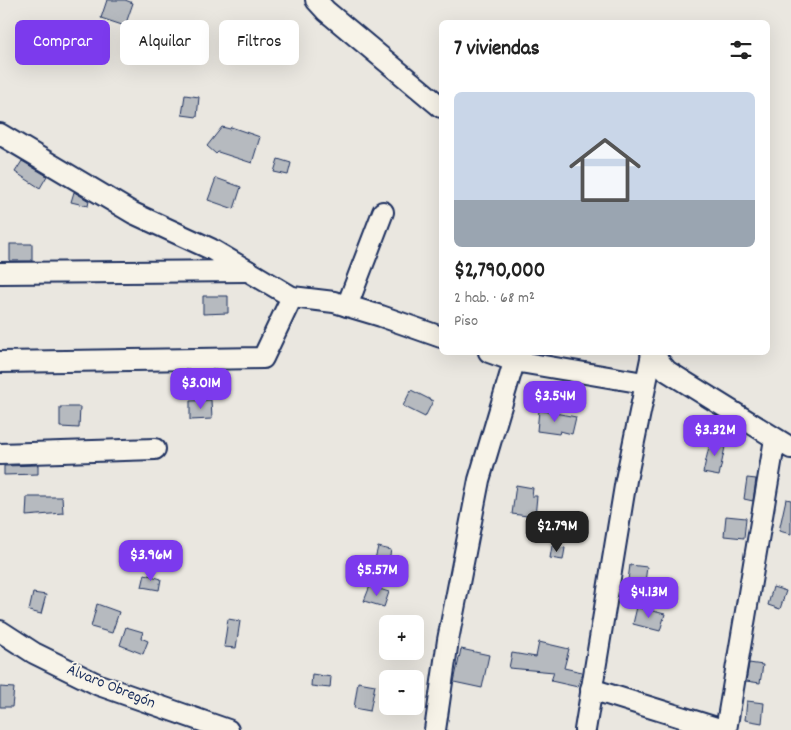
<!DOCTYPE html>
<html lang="es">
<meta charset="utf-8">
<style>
:root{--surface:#fff;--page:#f6f6f6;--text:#222;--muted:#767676;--line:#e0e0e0;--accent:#7c3aed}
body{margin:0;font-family:Dekko,sans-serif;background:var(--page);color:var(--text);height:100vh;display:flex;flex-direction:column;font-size:19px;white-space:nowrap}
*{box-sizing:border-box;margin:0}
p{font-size:16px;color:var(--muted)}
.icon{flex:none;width:28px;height:28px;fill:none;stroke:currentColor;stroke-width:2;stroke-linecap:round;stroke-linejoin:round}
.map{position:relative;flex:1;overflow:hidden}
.details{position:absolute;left:439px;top:20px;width:331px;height:335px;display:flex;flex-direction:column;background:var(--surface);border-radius:8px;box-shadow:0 5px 20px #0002}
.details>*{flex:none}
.guide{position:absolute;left:15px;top:20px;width:349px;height:45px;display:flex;gap:10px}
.buttons{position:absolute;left:379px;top:615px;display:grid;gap:10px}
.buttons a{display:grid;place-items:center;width:45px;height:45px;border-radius:8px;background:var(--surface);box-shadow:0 5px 20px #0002;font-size:25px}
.price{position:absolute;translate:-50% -42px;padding:0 11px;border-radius:10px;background:var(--accent);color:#fff;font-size:16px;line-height:32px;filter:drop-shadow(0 1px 2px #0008)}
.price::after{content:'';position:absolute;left:50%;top:30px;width:15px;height:11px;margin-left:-8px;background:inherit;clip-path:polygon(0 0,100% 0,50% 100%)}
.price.active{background:#222;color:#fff}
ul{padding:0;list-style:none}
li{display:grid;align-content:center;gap:10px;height:265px;padding:0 15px}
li+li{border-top:1px solid var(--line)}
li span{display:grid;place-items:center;height:155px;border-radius:8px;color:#555}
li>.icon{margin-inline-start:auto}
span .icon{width:90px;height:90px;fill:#fffc;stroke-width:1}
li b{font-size:21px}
h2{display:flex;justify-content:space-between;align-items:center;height:60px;padding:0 15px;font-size:21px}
.pill{padding:0 18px;border-radius:8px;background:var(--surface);box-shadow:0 5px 20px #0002;font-size:18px;line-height:45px}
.pill.active{background:var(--accent);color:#fff}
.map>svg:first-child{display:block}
</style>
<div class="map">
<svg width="791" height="730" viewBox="0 0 791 730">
<rect width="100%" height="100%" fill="#eae7e0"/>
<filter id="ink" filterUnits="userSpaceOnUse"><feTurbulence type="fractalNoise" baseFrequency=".02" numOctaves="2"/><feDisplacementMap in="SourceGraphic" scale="10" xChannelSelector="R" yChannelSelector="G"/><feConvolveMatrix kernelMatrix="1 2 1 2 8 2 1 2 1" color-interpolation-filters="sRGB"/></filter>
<g filter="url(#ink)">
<!-- building -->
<g fill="#b6babf" stroke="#1b2f5e">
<path d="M 107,0 L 125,0 L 133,3 L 125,26 L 101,18 Z"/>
<path d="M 185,95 L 199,97 L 197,117 L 182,115 Z"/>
<path d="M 222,127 L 230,129 L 231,127 L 260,137 L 252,163 L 218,152 L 216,154 L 207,146 Z"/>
<path d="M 278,159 L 291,163 L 288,175 L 274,172 Z"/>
<path d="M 22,161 L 47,176 L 40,188 L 15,172 Z"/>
<path d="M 216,178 L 241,187 L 234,209 L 208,200 Z"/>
<path d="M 74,192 L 89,201 L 88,206 L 71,202 Z"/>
<rect x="10" y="244" width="22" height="17"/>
<path d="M 203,296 L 228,296 L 228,313 L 203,314 Z"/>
<path d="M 411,390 L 433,401 L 425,417 L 403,406 Z"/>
<path d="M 211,400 L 212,419 L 190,420 L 190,401 Z"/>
<path d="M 60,407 L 80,407 L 79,428 L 60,427 Z"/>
<path d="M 539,410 L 576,417 L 572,434 L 560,431 L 559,434 L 537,431 Z"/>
<path d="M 711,438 L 726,442 L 719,476 L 703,473 Z"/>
<path d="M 38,465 L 38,474 L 4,475 L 4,466 Z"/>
<path d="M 747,478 L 756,479 L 753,501 L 744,499 Z"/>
<path d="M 516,485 L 533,488 L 532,496 L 537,496 L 535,517 L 512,514 Z"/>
<path d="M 27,497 L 62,497 L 63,513 L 26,516 Z"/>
<path d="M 786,499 L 791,500 L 791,534 L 779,531 Z"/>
<path d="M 726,516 L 746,518 L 744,538 L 724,536 Z"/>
<path d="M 552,546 L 565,548 L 563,560 L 550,558 Z"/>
<path d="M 378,547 L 391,550 L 387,570 L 373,567 Z"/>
<path d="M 630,565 L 647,567 L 645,582 L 628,580 Z"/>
<path d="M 145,574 L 161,579 L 159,590 L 142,587 Z"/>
<path d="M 370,586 L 389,592 L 384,607 L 364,601 Z"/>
<path d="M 773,587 L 786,591 L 780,609 L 768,605 Z"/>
<path d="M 33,593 L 46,595 L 41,614 L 29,611 Z"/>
<path d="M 97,604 L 119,612 L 112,633 L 91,627 Z"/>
<path d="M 637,607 L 665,614 L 660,631 L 633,624 Z"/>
<path d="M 228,619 L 240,621 L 236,648 L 224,647 Z"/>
<path d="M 126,627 L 143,632 L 141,638 L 148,641 L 143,654 L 120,645 Z"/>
<path d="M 539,642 L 569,649 L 564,668 L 582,672 L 578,687 L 551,681 L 554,672 L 509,668 L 512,653 L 536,657 Z"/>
<path d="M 461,649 L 489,655 L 482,688 L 454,682 Z"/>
<path d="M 749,663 L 763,665 L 760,683 L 746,681 Z"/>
<path d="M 312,674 L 331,677 L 330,688 L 311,686 Z"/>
<path d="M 358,682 L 375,685 L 370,711 L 354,708 Z"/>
<path d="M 0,687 L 14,688 L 12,707 L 0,707 Z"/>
<path d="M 747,701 L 764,703 L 762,723 L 745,720 Z"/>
</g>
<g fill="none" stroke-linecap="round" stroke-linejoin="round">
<!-- minor casing -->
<g stroke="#1b2f5e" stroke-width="24">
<g id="minor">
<path d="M 316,0 L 326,11 L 441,107"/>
<path d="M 0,134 L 133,213 L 211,249 L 292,297 L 334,302 L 381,316 L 441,337"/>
<path d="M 0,273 L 248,271"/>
<path d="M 347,306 L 383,212"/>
<path d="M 489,352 L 514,361 L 644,383"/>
<path d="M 651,352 L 667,371 L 791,448"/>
<path d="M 0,362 L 263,358 L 292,297"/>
<path d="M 0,454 L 155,449"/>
<path d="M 0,631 L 34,653 L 99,685 L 228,730"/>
<path d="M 591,689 L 723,730"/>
<path d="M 435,730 L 448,640 L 479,480 L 517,352"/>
<path d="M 585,730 L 626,480 L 652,354"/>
<path d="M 726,730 L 775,439"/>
</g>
</g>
<!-- minor -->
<use href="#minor" stroke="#f7f3e8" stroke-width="20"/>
</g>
</g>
<g text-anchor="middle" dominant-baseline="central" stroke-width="4" stroke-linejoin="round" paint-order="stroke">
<!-- street labels -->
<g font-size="16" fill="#1b2f5e" stroke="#f7f3e8">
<text transform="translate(111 687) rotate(22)">Álvaro Obregón</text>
</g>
</g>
</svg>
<div class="buttons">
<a>+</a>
<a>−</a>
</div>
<b class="price" style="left:201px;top:410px">$3.01M</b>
<b class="price" style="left:555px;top:423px">$3.54M</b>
<b class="price" style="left:715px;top:457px">$3.32M</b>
<b class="price active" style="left:557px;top:553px">$2.79M</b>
<b class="price" style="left:151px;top:582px">$3.96M</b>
<b class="price" style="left:377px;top:597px">$5.57M</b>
<b class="price" style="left:649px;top:619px">$4.13M</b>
<div class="guide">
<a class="pill active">Comprar</a>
<a class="pill">Alquilar</a>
<a class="pill">Filtros</a>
</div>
<section class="details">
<h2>7 viviendas<svg class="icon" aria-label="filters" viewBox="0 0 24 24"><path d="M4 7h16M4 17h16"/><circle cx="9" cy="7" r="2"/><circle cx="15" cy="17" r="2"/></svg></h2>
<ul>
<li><span style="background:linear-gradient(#c9d6e8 70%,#9aa5b1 0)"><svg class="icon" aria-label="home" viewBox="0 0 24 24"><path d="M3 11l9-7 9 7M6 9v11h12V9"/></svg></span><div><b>$2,790,000</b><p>2 hab. · 68 m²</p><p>Piso</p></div></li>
</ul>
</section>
</div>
